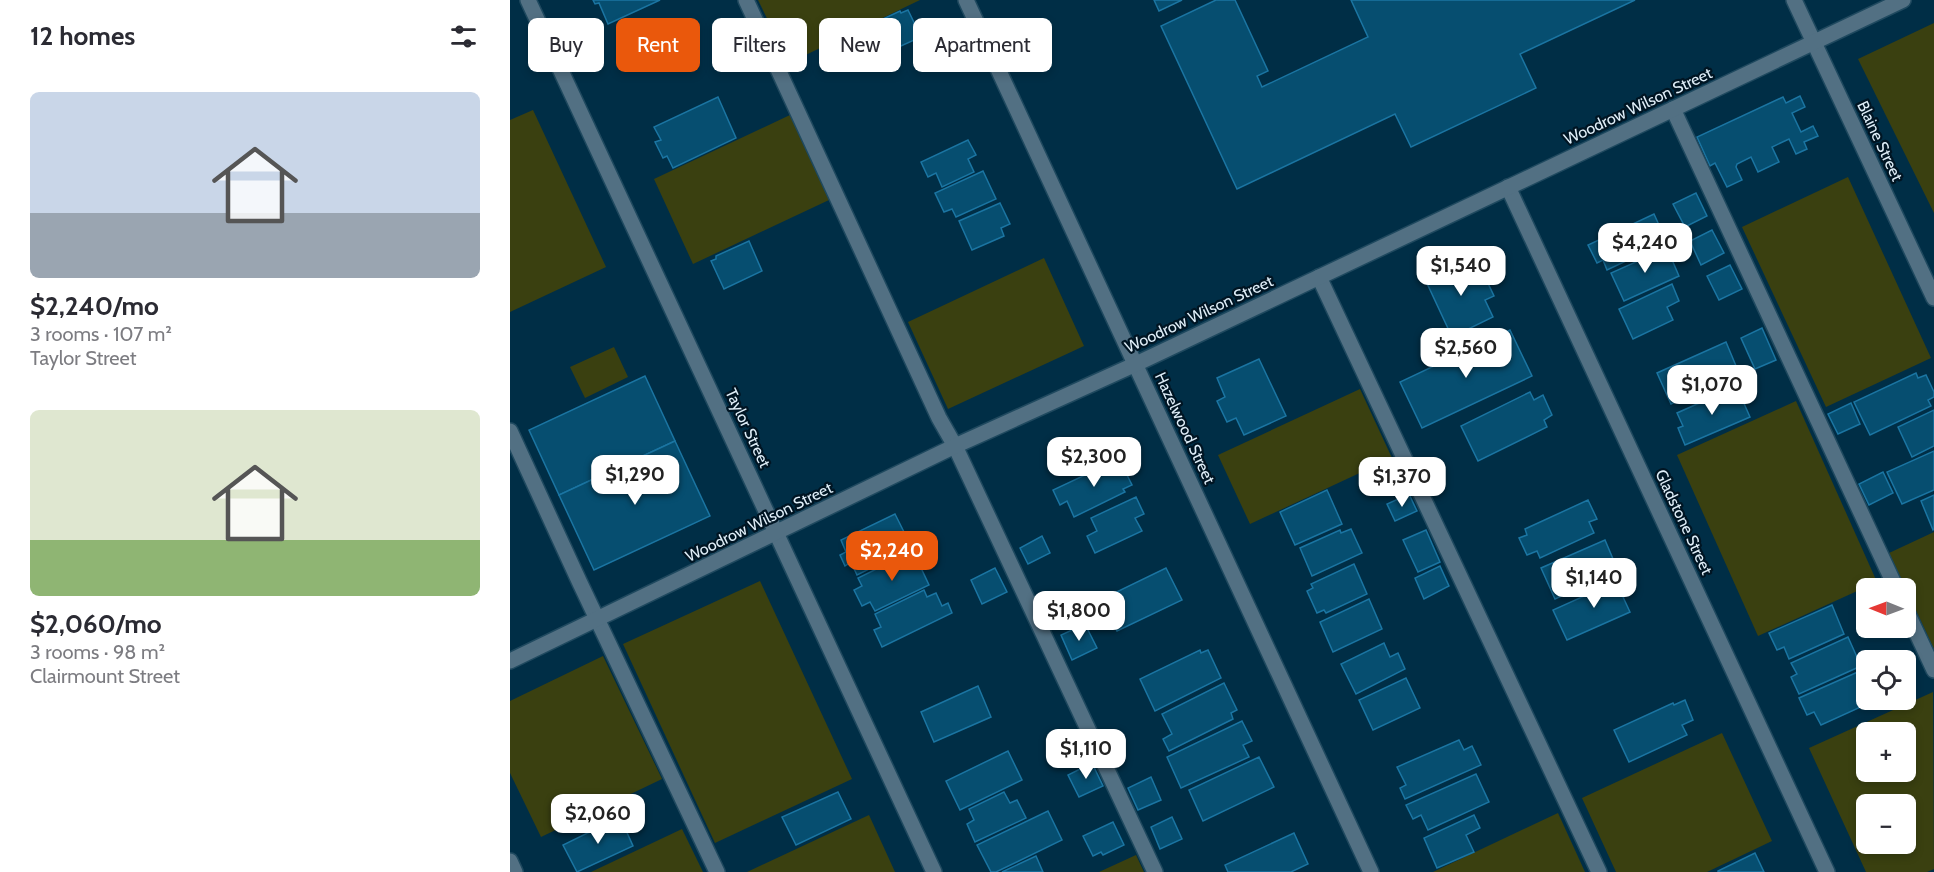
<!DOCTYPE html>
<meta charset="utf-8">
<style>
:root{--surface:#fff;--page:#f7f7f7;--text:#2b2b33;--muted:#7c7c81;--accent:#ea580c}
body{margin:0;font-family:Cabin,sans-serif;background:var(--page);color:var(--text);height:100vh;display:flex;flex-direction:column;font-size:22px;white-space:nowrap}
*{box-sizing:border-box;margin:0}
p{font-size:20px;color:var(--muted)}
.icon{flex:none;width:33px;height:33px;fill:none;stroke:currentColor;stroke-width:2;stroke-linecap:round;stroke-linejoin:round}
.map{position:relative;flex:1;overflow:hidden}
.drawer{display:flex;flex-direction:column;background:var(--surface);width:510px}
.drawer>*{flex:none}
.hud{position:absolute;left:18px;top:18px;width:570px;height:54px;display:flex;gap:12px}
.needle{width:39px;rotate:271deg}
.controls{position:absolute;left:1346px;top:578px;display:grid;gap:12px}
.controls a{display:grid;place-items:center;width:60px;height:60px;border-radius:9px;background:var(--surface);box-shadow:0 3px 9px #0003;font-size:30px}
.price{position:absolute;translate:-50% -51px;padding:0 14px;border-radius:12px;background:#fff;color:#222;font-size:20px;line-height:39px;filter:drop-shadow(0 2px 3px #0008)}
.price::after{content:'';position:absolute;left:50%;top:36px;width:18px;height:14px;margin-left:-9px;background:inherit;clip-path:polygon(0 0,100% 0,50% 100%)}
.price.selected{background:var(--accent);color:#fff}
ul{padding:0;list-style:none}
li{display:grid;align-content:center;gap:12px;height:318px;padding:0 30px}
li span{display:grid;place-items:center;height:186px;border-radius:9px;color:#555}
li>.icon{margin-inline-start:auto}
span .icon{width:108px;height:108px;fill:#fffc;stroke-width:1}
li b{font-size:26px}
h2{display:flex;justify-content:space-between;align-items:center;height:72px;padding:0 30px;font-size:26px}
.tag{padding:0 21px;border-radius:9px;background:var(--surface);box-shadow:0 3px 9px #0003;font-size:21px;line-height:54px}
.tag.selected{background:var(--accent);color:#fff}
main{display:flex;flex:1;min-height:0}
.map>svg:first-child{display:block}
</style>
<main>
<section class="drawer">
<h2>12 homes<svg class="icon" aria-label="filters" viewBox="0 0 24 24"><path d="M4 7h16M4 17h16"/><circle cx="9" cy="7" r="2"/><circle cx="15" cy="17" r="2"/></svg></h2>
<ul>
<li><span style="background:linear-gradient(#c9d6e8 65%,#9aa5b1 0)"><svg class="icon" aria-label="home" viewBox="0 0 24 24"><path d="M3 11l9-7 9 7M6 9v11h12V9"/></svg></span><div><b>$2,240/mo</b><p>3 rooms · 107 m²</p><p>Taylor Street</p></div></li>
<li><span style="background:linear-gradient(#dfe7d0 70%,#8fb573 0)"><svg class="icon" aria-label="home" viewBox="0 0 24 24"><path d="M3 11l9-7 9 7M6 9v11h12V9"/></svg></span><div><b>$2,060/mo</b><p>3 rooms · 98 m²</p><p>Clairmount Street</p></div></li>
</ul>
</section>
<div class="map">
<svg width="1424" height="872" viewBox="0 0 1424 872">
<rect width="100%" height="100%" fill="#002e46"/>
<!-- green -->
<g fill="#3a4010" fill-rule="evenodd">
<path d="M 248,0 L 410,0 L 279,63 Z"/>
<path d="M 1424,23 L 1424,213 L 1348,59 Z"/>
<path d="M 23,110 L 96,267 L 0,312 L 0,120 Z"/>
<path d="M 280,115 L 319,200 L 183,264 L 144,179 Z"/>
<path d="M 1338,177 L 1421,358 L 1316,407 L 1232,227 Z"/>
<path d="M 534,258 L 574,346 L 438,409 L 398,322 Z"/>
<path d="M 104,347 L 118,377 L 75,398 L 60,367 Z"/>
<path d="M 850,389 L 882,458 L 740,524 L 708,455 Z"/>
<path d="M 1286,401 L 1367,582 L 1248,636 L 1167,455 Z"/>
<path d="M 1424,532 L 1424,649 L 1379,553 Z"/>
<path d="M 250,581 L 342,779 L 205,843 L 113,644 Z"/>
<path d="M 93,656 L 152,779 L 31,837 L 0,773 L 0,701 Z"/>
<path d="M 1423,692 L 1424,869 L 1417,872 L 1356,872 L 1299,748 ZM 1356,732 L 1395,732 L 1395,771 L 1356,771 ZM 1356,804 L 1395,804 L 1395,843 L 1356,843 Z"/>
<path d="M 1212,733 L 1262,841 L 1197,872 L 1106,872 L 1072,798 Z"/>
<path d="M 1048,813 L 1075,872 L 923,872 Z"/>
<path d="M 359,815 L 385,872 L 237,872 Z"/>
<path d="M 172,829 L 193,872 L 81,872 Z"/>
<path d="M 626,855 L 634,872 L 589,872 Z"/>
</g>
<!-- building -->
<g fill="#064e70" stroke="#1b75a2" stroke-width="1.5">
<path d="M 83,0 L 150,0 L 98,24 L 89,3 L 85,4 Z"/>
<path d="M 644,0 L 672,0 L 649,11 Z"/>
<path d="M 706,0 L 725,0 L 758,71 L 747,76 L 752,87 L 858,37 L 841,0 L 1125,0 L 1010,54 L 1026,88 L 901,147 L 885,114 L 727,189 L 651,26 Z"/>
<path d="M 398,10 L 411,37 L 371,55 L 358,26 L 390,11 L 391,13 Z"/>
<path d="M 1290,96 L 1295,107 L 1282,113 L 1291,132 L 1303,126 L 1308,136 L 1294,142 L 1297,149 L 1286,154 L 1279,139 L 1262,147 L 1269,162 L 1248,172 L 1241,157 L 1227,164 L 1226,167 L 1232,180 L 1217,187 L 1205,163 L 1200,166 L 1187,137 L 1273,97 L 1276,103 Z"/>
<path d="M 208,97 L 226,138 L 163,168 L 157,156 L 153,158 L 145,142 L 151,140 L 144,127 Z"/>
<path d="M 458,140 L 466,155 L 458,159 L 464,172 L 432,187 L 426,173 L 418,177 L 411,162 Z"/>
<path d="M 473,171 L 486,199 L 446,217 L 442,209 L 434,212 L 425,193 Z"/>
<path d="M 1186,193 L 1197,216 L 1175,227 L 1163,204 Z"/>
<path d="M 490,203 L 500,224 L 491,228 L 494,236 L 462,250 L 449,221 Z"/>
<path d="M 1144,214 L 1154,236 L 1149,238 L 1152,244 L 1097,270 L 1093,260 L 1087,263 L 1078,245 Z"/>
<path d="M 1202,230 L 1214,253 L 1191,265 L 1180,241 Z"/>
<path d="M 239,241 L 252,271 L 214,289 L 201,261 L 206,259 L 206,256 Z"/>
<path d="M 1157,248 L 1169,276 L 1114,301 L 1101,273 Z"/>
<path d="M 957,260 L 966,279 L 974,275 L 984,296 L 975,300 L 983,317 L 942,337 L 915,279 Z"/>
<path d="M 1220,265 L 1232,289 L 1209,300 L 1197,276 Z"/>
<path d="M 1162,284 L 1169,301 L 1157,307 L 1163,320 L 1123,339 L 1109,309 Z"/>
<path d="M 1252,328 L 1266,360 L 1245,369 L 1231,338 Z"/>
<path d="M 1000,330 L 1022,376 L 912,428 L 890,382 Z"/>
<path d="M 1216,342 L 1229,373 L 1161,404 L 1147,373 Z"/>
<path d="M 749,359 L 776,416 L 734,435 L 726,418 L 717,422 L 707,401 L 715,397 L 707,378 Z"/>
<path d="M 1406,373 L 1408,378 L 1416,375 L 1424,392 L 1424,397 L 1418,400 L 1421,406 L 1360,435 L 1344,402 Z"/>
<path d="M 135,376 L 165,441 L 49,495 L 19,430 Z"/>
<path d="M 1223,388 L 1229,400 L 1232,399 L 1240,417 L 1175,445 L 1168,428 L 1173,426 L 1167,413 Z"/>
<path d="M 1020,392 L 1024,400 L 1033,395 L 1042,415 L 1034,420 L 1037,427 L 968,461 L 951,426 Z"/>
<path d="M 1341,403 L 1350,424 L 1328,434 L 1318,414 Z"/>
<path d="M 1424,410 L 1424,446 L 1402,457 L 1388,427 Z"/>
<path d="M 165,441 L 200,516 L 84,570 L 49,495 Z"/>
<path d="M 1424,451 L 1424,490 L 1392,504 L 1377,472 Z"/>
<path d="M 609,459 L 622,485 L 613,489 L 615,492 L 564,517 L 557,501 L 550,505 L 543,490 Z"/>
<path d="M 1373,472 L 1383,493 L 1359,505 L 1349,484 Z"/>
<path d="M 817,490 L 832,524 L 785,545 L 770,512 Z"/>
<path d="M 899,494 L 907,511 L 885,521 L 877,504 Z"/>
<path d="M 1424,495 L 1424,529 L 1423,530 L 1411,501 Z"/>
<path d="M 626,497 L 634,514 L 625,518 L 632,531 L 585,553 L 577,536 L 587,531 L 581,518 Z"/>
<path d="M 1078,500 L 1087,519 L 1079,522 L 1084,533 L 1030,558 L 1027,551 L 1017,555 L 1009,538 L 1017,535 L 1015,529 Z"/>
<path d="M 385,514 L 402,548 L 347,575 L 341,562 L 335,566 L 330,555 L 336,552 L 331,540 Z"/>
<path d="M 841,529 L 852,553 L 802,576 L 790,548 L 830,530 L 831,533 Z"/>
<path d="M 916,530 L 930,562 L 908,572 L 893,540 Z"/>
<path d="M 532,536 L 540,553 L 518,564 L 510,548 Z"/>
<path d="M 1095,540 L 1106,566 L 1101,569 L 1103,573 L 1045,599 L 1031,568 Z"/>
<path d="M 403,551 L 419,585 L 365,611 L 360,602 L 352,606 L 344,590 L 352,586 L 348,578 Z"/>
<path d="M 844,564 L 857,594 L 816,613 L 814,610 L 807,613 L 797,591 L 803,588 L 801,584 Z"/>
<path d="M 930,566 L 939,586 L 914,599 L 905,578 Z"/>
<path d="M 485,568 L 497,592 L 472,604 L 461,580 Z"/>
<path d="M 656,568 L 672,600 L 607,631 L 592,599 Z"/>
<path d="M 1114,578 L 1122,593 L 1113,597 L 1120,612 L 1057,640 L 1043,610 Z"/>
<path d="M 414,590 L 417,597 L 426,593 L 432,606 L 438,603 L 442,613 L 372,647 L 364,630 L 371,627 L 365,614 Z"/>
<path d="M 859,599 L 872,629 L 823,652 L 810,622 Z"/>
<path d="M 1322,605 L 1334,634 L 1279,659 L 1274,647 L 1267,650 L 1259,633 Z"/>
<path d="M 575,624 L 587,648 L 562,660 L 551,635 Z"/>
<path d="M 1338,637 L 1351,666 L 1289,694 L 1281,677 L 1287,674 L 1281,663 Z"/>
<path d="M 874,643 L 880,657 L 888,653 L 895,669 L 846,694 L 831,664 Z"/>
<path d="M 690,650 L 691,653 L 698,650 L 711,678 L 645,711 L 630,679 Z"/>
<path d="M 1350,671 L 1356,683 L 1356,699 L 1363,699 L 1364,701 L 1311,725 L 1304,712 L 1297,715 L 1289,698 Z"/>
<path d="M 896,678 L 910,708 L 863,730 L 849,700 Z"/>
<path d="M 714,683 L 727,710 L 721,713 L 723,719 L 659,751 L 653,739 L 662,734 L 652,714 Z"/>
<path d="M 468,686 L 481,717 L 424,742 L 411,712 Z"/>
<path d="M 1175,700 L 1183,720 L 1172,725 L 1177,735 L 1119,762 L 1104,730 L 1163,703 L 1164,705 Z"/>
<path d="M 732,721 L 742,741 L 733,745 L 739,757 L 671,788 L 657,757 Z"/>
<path d="M 570,737 L 576,751 L 551,762 L 545,748 Z"/>
<path d="M 949,740 L 954,750 L 962,746 L 971,765 L 895,799 L 890,788 L 896,785 L 887,767 Z"/>
<path d="M 498,751 L 512,780 L 450,810 L 436,781 Z"/>
<path d="M 749,757 L 764,787 L 693,821 L 679,790 Z"/>
<path d="M 582,763 L 593,786 L 569,797 L 558,775 Z"/>
<path d="M 966,774 L 979,802 L 918,830 L 911,815 L 903,819 L 896,805 Z"/>
<path d="M 641,777 L 651,800 L 628,810 L 618,788 Z"/>
<path d="M 328,792 L 341,819 L 286,845 L 272,817 Z"/>
<path d="M 494,792 L 500,803 L 507,800 L 516,818 L 465,842 L 457,824 L 464,820 L 459,809 Z"/>
<path d="M 538,811 L 552,840 L 486,872 L 481,872 L 467,845 Z"/>
<path d="M 964,815 L 970,828 L 956,835 L 964,852 L 927,868 L 914,838 Z"/>
<path d="M 110,817 L 123,846 L 67,872 L 53,845 Z"/>
<path d="M 662,817 L 672,839 L 650,849 L 641,827 Z"/>
<path d="M 603,822 L 614,845 L 593,855 L 591,852 L 583,856 L 573,836 Z"/>
<path d="M 784,833 L 798,864 L 781,872 L 718,872 L 715,865 Z"/>
<path d="M 1245,853 L 1254,872 L 1208,872 L 1208,871 Z"/>
<path d="M 526,856 L 533,872 L 492,872 Z"/>
</g>
<g fill="none" stroke-linecap="round" stroke-linejoin="round">
<!-- lane casing -->
<g stroke="#1f495f" stroke-width="18">
<g id="lane">
<path d="M 236,0 L 429,418 L 445,446 L 645,872"/>
<path d="M 1163,109 L 1386,588"/>
<path d="M 809,277 L 1089,872"/>
<path d="M 0,431 L 69,581 L 207,872"/>
<path d="M 1395,608 L 1424,670"/>
</g>
</g>
<!-- street casing -->
<g stroke="#1f495f" stroke-width="18">
<g id="street">
<path d="M 18,0 L 424,872"/>
<path d="M 456,0 L 861,872"/>
<path d="M 1284,0 L 1424,298"/>
<path d="M 998,187 L 1317,872"/>
<path d="M 0,661 L 445,446 L 626,364 L 1393,0"/>
<path d="M 0,861 L 5,872"/>
</g>
</g>
<!-- lane -->
<use href="#lane" stroke="#527083" stroke-width="15"/>
<!-- street -->
<use href="#street" stroke="#527083" stroke-width="15"/>
</g>
<g text-anchor="middle" dominant-baseline="central" stroke-width="4.5" stroke-linejoin="round" paint-order="stroke">
<!-- street labels -->
<g font-size="16" fill="#e0eff9" stroke="#001523">
<text transform="translate(1128 106) rotate(-25)">Woodrow Wilson Street</text>
<text transform="translate(1370 141) rotate(65)">Blaine Street</text>
<text transform="translate(689 314) rotate(-25)">Woodrow Wilson Street</text>
<text transform="translate(238 428) rotate(65)">Taylor Street</text>
<text transform="translate(675 428) rotate(65)">Hazelwood Street</text>
<text transform="translate(249 522) rotate(-26)">Woodrow Wilson Street</text>
<text transform="translate(1174 522) rotate(65)">Gladstone Street</text>
</g>
</g>
</svg>
<div class="controls">
<a><svg class="needle" viewBox="-14 -14 28 28"><path d="M0-13l5 13h-10z" fill="#e53935"/><path d="M0 13l5-13h-10z" fill="#7c7c81"/></svg></a>
<a><svg class="icon" aria-label="locate" viewBox="0 0 24 24"><circle cx="12" cy="12" r="6"/><path d="M12 2v4M12 18v4M2 12h4M18 12h4"/></svg></a>
<a>+</a>
<a>−</a>
</div>
<b class="price" style="left:1135px;top:274px">$4,240</b>
<b class="price" style="left:951px;top:297px">$1,540</b>
<b class="price" style="left:956px;top:379px">$2,560</b>
<b class="price" style="left:1202px;top:416px">$1,070</b>
<b class="price" style="left:584px;top:488px">$2,300</b>
<b class="price" style="left:125px;top:506px">$1,290</b>
<b class="price" style="left:892px;top:508px">$1,370</b>
<b class="price selected" style="left:382px;top:582px">$2,240</b>
<b class="price" style="left:1084px;top:609px">$1,140</b>
<b class="price" style="left:569px;top:642px">$1,800</b>
<b class="price" style="left:576px;top:780px">$1,110</b>
<b class="price" style="left:88px;top:845px">$2,060</b>
<div class="hud">
<a class="tag">Buy</a>
<a class="tag selected">Rent</a>
<a class="tag">Filters</a>
<a class="tag">New</a>
<a class="tag">Apartment</a>
</div>
</div>
</main>
